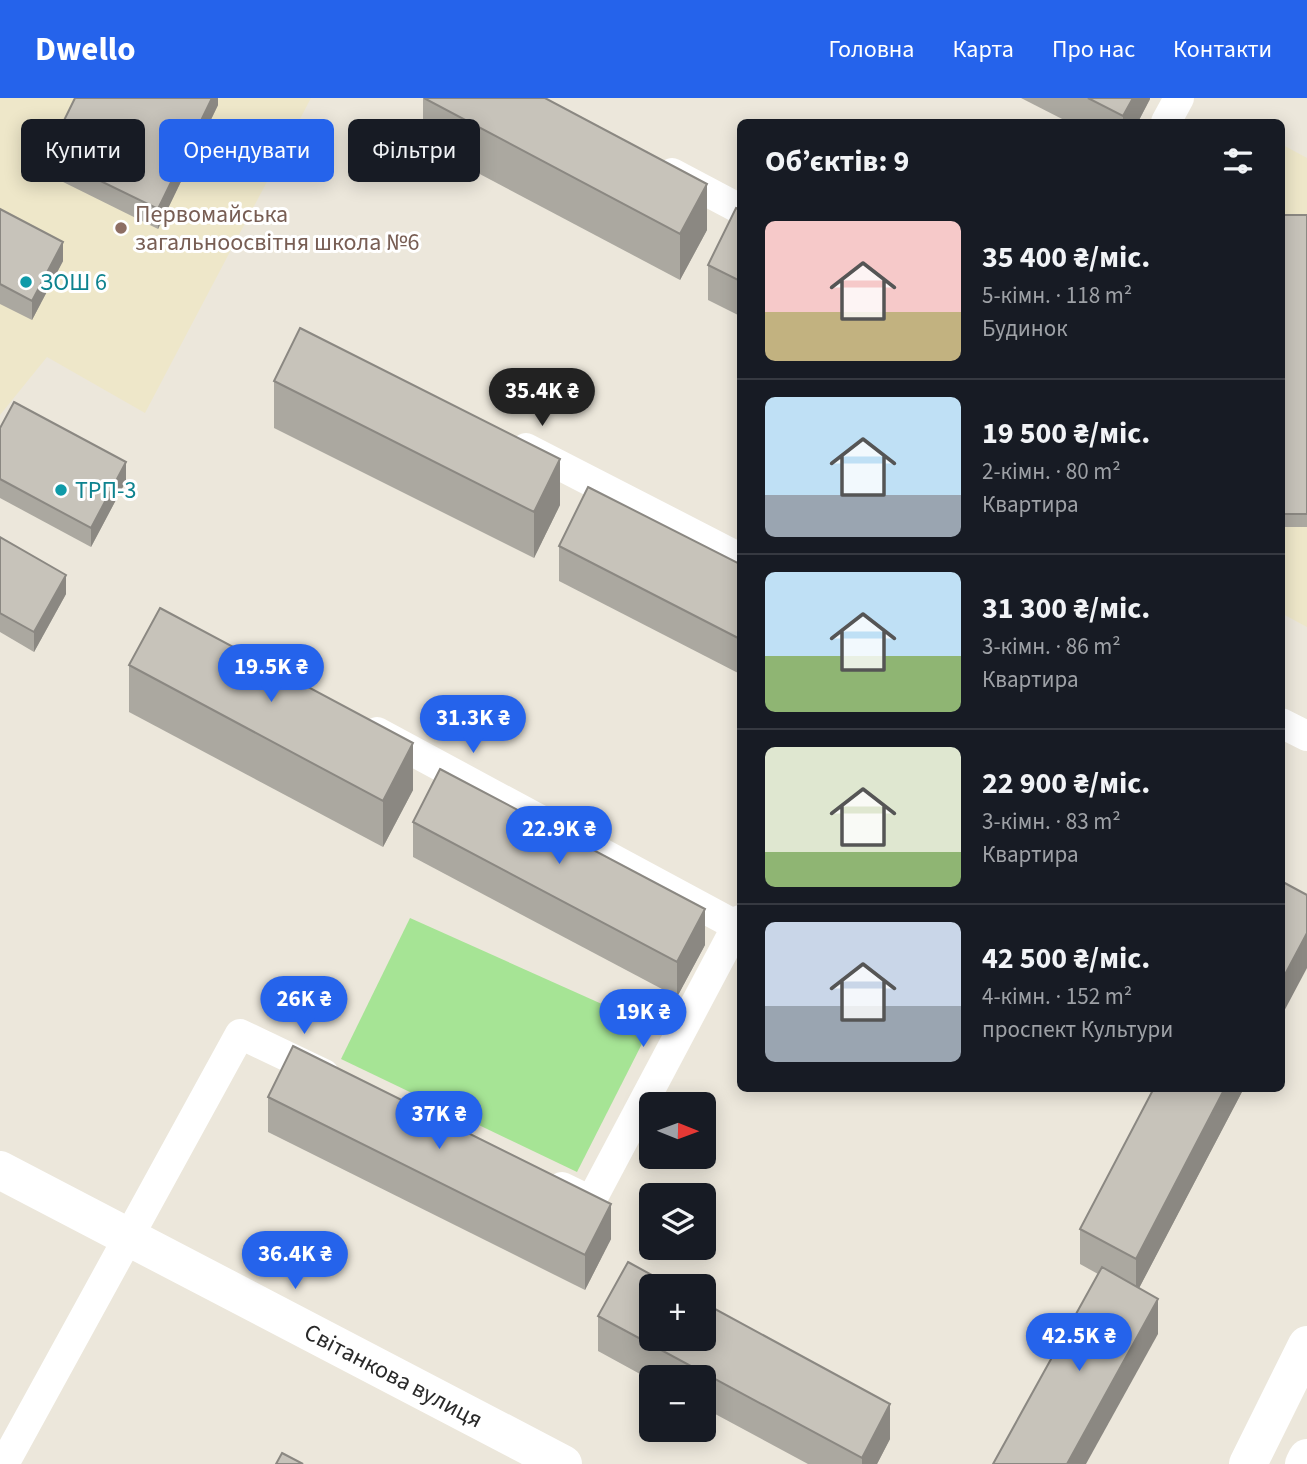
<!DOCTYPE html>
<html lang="uk">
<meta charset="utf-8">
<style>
:root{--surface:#171b24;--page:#242831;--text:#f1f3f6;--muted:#9ea1a6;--line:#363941;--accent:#2563eb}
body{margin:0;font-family:"Source Sans 3",sans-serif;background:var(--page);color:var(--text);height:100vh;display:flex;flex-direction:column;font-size:26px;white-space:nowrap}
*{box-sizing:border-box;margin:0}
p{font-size:23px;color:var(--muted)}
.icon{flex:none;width:38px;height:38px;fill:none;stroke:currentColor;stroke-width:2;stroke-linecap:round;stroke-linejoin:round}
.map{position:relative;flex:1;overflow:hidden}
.panel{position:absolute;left:737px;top:21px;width:548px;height:973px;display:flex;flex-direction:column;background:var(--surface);border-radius:10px;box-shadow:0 4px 18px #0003}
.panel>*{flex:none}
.banner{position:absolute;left:21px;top:21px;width:611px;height:63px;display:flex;gap:14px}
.needle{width:46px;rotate:91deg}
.controls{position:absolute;left:639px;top:994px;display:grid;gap:14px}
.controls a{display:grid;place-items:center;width:77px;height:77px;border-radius:10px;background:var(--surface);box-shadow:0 4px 18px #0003;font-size:35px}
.price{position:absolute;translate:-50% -60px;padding:0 16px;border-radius:24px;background:var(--accent);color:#fff;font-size:23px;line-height:46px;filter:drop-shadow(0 2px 4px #0008)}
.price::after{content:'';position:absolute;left:50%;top:42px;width:21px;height:16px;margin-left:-10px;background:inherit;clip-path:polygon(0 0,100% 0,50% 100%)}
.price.active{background:#222;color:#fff}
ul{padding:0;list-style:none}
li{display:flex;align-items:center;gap:21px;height:175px;padding:0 28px}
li+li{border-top:2px solid var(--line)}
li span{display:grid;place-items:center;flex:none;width:196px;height:140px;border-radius:10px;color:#555}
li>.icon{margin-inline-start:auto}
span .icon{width:84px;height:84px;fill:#fffc;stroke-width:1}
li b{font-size:30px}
h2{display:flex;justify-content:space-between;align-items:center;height:84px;padding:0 28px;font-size:30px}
.chip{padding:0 24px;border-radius:10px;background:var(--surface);box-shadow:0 4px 18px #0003;font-size:24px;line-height:63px}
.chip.active{background:var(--accent);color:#fff}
header{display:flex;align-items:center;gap:42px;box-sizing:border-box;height:98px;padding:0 35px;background:var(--accent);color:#fff}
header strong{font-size:33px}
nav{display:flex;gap:38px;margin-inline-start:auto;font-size:24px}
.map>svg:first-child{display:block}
</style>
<header>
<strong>Dwello</strong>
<nav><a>Головна</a><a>Карта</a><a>Про нас</a><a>Контакти</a></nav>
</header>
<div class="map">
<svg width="1307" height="1366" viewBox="0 0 1307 1366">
<rect width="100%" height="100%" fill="#ece7db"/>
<!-- education -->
<g fill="#eee7c9">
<path d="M 0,0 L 311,0 L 145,315 L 47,259 L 0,317 Z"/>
<path d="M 1281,46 L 1307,60 L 1307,529 L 1281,515 Z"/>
</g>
<!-- green -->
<path fill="#a6e495" d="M 410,820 L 651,928 L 577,1074 L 341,961 Z"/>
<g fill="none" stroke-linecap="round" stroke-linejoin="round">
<!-- street -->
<g stroke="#fff" stroke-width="30">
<path d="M 1166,24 L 1179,0"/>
<path d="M 672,75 L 740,111"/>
<path d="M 526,350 L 740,460"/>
<path d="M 1281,625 L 1307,638"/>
<path d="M 377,634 L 737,828"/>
<path d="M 562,1089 L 591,1103 L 740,822"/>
<path d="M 4,1366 L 240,936 L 324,976"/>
</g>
<!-- secondary -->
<g stroke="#fff" stroke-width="38">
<path id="s1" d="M 0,1072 L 563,1366"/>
<path d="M 1248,1366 L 1307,1247"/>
<path d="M 1304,1366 L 1307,1360"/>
</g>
</g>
<!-- wall -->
<g fill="#aba8a0">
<path d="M 218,0 L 218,7 L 158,131 L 47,76 L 47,57 Z"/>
<path d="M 423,0 L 545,0 L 707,132 L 680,182 L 423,46 Z"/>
<path d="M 1021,0 L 1150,0 L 1150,1 L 1138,24 L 1068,24 Z"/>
<path d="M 0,111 L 63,163 L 32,222 L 0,206 Z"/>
<path d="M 740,112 L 740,218 L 708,202 L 708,167 Z"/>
<rect x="1281" y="117" width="26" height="312"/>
<path d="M 274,283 L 560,407 L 534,460 L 274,330 Z"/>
<path d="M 0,330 L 126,383 L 91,449 L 0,400 Z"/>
<path d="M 0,439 L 66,496 L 34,554 L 0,534 Z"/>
<path d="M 559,448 L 740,466 L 740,576 L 559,483 Z"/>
<path d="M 129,567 L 413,692 L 383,749 L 129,614 Z"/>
<path d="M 413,724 L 705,847 L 677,899 L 413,759 Z"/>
<rect x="926" y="990" width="87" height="3"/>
<path d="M 1154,990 L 1244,990 L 1139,1190 L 1158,1236 L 1098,1176 L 1080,1166 L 1080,1131 Z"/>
<path d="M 268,999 L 611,1141 L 585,1192 L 268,1034 Z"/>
<path d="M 598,1218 L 890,1341 L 877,1366 L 808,1366 L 704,1310 L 704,1279 L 651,1279 L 651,1282 L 598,1253 Z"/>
</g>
<!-- shaded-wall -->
<g fill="#8b8882">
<path d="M 212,0 L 218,0 L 218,7 L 158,131 L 158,111 Z"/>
<path d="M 1133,0 L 1150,0 L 1150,1 L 1138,24 L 1123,24 L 1123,18 Z"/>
<path d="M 707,86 L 707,132 L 680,182 L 680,136 Z"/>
<path d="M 63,144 L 63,163 L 32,222 L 32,203 Z"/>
<path d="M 560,361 L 560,407 L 534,460 L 534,414 Z"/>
<path d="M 126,364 L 126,383 L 91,449 L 91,430 Z"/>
<path d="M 66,477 L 66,496 L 34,554 L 34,534 Z"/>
<path d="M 413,645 L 413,692 L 383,749 L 383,703 Z"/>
<path d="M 705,811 L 705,847 L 677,899 L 677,864 Z"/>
<path d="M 1307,835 L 1307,870 L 1281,919 L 1281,884 Z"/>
<path d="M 1225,990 L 1244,990 L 1136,1196 L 1136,1161 Z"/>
<path d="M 611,1106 L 611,1141 L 585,1192 L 585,1157 Z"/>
<path d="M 1158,1201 L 1158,1236 L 1086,1366 L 1067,1366 Z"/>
<path d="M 890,1306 L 890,1341 L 877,1366 L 862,1366 L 862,1360 Z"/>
</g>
<!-- building -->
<g fill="#c7c3ba" stroke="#8b8882" stroke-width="2">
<path d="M 75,0 L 212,0 L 158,111 L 47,57 Z"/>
<path d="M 424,0 L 545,0 L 707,86 L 680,136 Z"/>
<path d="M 1088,0 L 1133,0 L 1123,18 Z"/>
<path d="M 736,110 L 740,112 L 740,183 L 708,167 Z"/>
<path d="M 0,111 L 63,144 L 32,203 L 0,186 Z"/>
<rect x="1281" y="117" width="26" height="299"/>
<path d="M 300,230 L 560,361 L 534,414 L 274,283 Z"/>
<path d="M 14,304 L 126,364 L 91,430 L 0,381 L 0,330 Z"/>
<path d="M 588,389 L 740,466 L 740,541 L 559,448 Z"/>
<path d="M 0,439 L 66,477 L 34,534 L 0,515 Z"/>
<path d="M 160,510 L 413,645 L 383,703 L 129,567 Z"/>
<path d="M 440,671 L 705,811 L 677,864 L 413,724 Z"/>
<path d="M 1281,783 L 1307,797 L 1307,835 L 1281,884 Z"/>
<path d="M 293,948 L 611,1106 L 585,1157 L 268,999 Z"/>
<path d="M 1154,990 L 1225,990 L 1136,1161 L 1080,1131 Z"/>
<path d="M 628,1164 L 672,1188 L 651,1188 L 651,1241 L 704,1241 L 704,1205 L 890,1306 L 862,1360 L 598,1218 Z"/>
<path d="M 1102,1169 L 1158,1201 L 1067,1366 L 993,1366 Z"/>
<path d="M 282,1355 L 303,1366 L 276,1366 Z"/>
</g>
<!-- markers -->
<circle fill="#8d6e63" stroke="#fff" stroke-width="2.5" cx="121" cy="130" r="7"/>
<g fill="#0f9aa8" stroke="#fff" stroke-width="2.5">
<circle cx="26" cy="184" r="7"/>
<circle cx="61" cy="392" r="7"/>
</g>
<g text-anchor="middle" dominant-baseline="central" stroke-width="6" stroke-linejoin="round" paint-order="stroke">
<!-- education labels -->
<g font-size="24" fill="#785e54" stroke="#fff" text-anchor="start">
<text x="135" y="116">Первомайська<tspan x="135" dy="28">загальноосвітня школа №6</tspan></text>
</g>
<!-- culture labels -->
<g font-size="24" fill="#0d838f" stroke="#fff" text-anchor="start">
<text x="40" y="184">ЗОШ 6</text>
<text x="75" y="392">ТРП-3</text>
</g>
<!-- street labels -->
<g font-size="24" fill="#292929" stroke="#fff">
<text stroke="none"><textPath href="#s1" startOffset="444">Світанкова вулиця</textPath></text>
</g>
</g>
</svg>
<div class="controls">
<a><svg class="needle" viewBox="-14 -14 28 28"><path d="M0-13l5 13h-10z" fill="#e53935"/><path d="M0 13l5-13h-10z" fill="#9ea1a6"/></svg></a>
<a><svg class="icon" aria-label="layers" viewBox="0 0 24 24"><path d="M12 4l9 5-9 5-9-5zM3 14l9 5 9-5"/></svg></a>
<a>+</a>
<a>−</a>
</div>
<b class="price active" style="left:542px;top:330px">35.4K ₴</b>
<b class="price" style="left:271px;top:606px">19.5K ₴</b>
<b class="price" style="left:473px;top:657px">31.3K ₴</b>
<b class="price" style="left:559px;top:768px">22.9K ₴</b>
<b class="price" style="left:304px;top:938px">26K ₴</b>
<b class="price" style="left:643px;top:951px">19K ₴</b>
<b class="price" style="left:439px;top:1053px">37K ₴</b>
<b class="price" style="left:295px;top:1193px">36.4K ₴</b>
<b class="price" style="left:1079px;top:1275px">42.5K ₴</b>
<div class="banner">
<a class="chip">Купити</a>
<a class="chip active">Орендувати</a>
<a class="chip">Фільтри</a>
</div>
<section class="panel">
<h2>Об’єктів: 9<svg class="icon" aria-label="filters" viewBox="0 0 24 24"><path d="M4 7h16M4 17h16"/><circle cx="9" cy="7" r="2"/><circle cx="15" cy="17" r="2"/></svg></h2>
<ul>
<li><span style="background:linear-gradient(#f6c9c9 65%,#c2b280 0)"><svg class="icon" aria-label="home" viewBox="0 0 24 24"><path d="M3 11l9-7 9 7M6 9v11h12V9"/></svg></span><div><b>35 400 ₴/міс.</b><p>5-кімн. · 118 m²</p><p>Будинок</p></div></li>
<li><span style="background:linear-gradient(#bfe0f5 70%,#9aa5b1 0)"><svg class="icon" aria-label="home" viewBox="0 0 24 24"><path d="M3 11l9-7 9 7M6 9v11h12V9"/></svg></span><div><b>19 500 ₴/міс.</b><p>2-кімн. · 80 m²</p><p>Квартира</p></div></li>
<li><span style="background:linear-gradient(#bfe0f5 60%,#8fb573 0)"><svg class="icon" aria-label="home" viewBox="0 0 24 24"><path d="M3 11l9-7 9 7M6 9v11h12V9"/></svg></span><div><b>31 300 ₴/міс.</b><p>3-кімн. · 86 m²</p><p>Квартира</p></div></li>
<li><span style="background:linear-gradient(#dfe7d0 75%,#8fb573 0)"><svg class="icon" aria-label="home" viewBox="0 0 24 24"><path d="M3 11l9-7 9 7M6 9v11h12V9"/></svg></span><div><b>22 900 ₴/міс.</b><p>3-кімн. · 83 m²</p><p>Квартира</p></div></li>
<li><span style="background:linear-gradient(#c9d6e8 60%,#9aa5b1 0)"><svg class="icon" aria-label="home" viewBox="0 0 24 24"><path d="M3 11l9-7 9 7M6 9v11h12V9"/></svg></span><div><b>42 500 ₴/міс.</b><p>4-кімн. · 152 m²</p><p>проспект Культури</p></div></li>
</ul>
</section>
</div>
